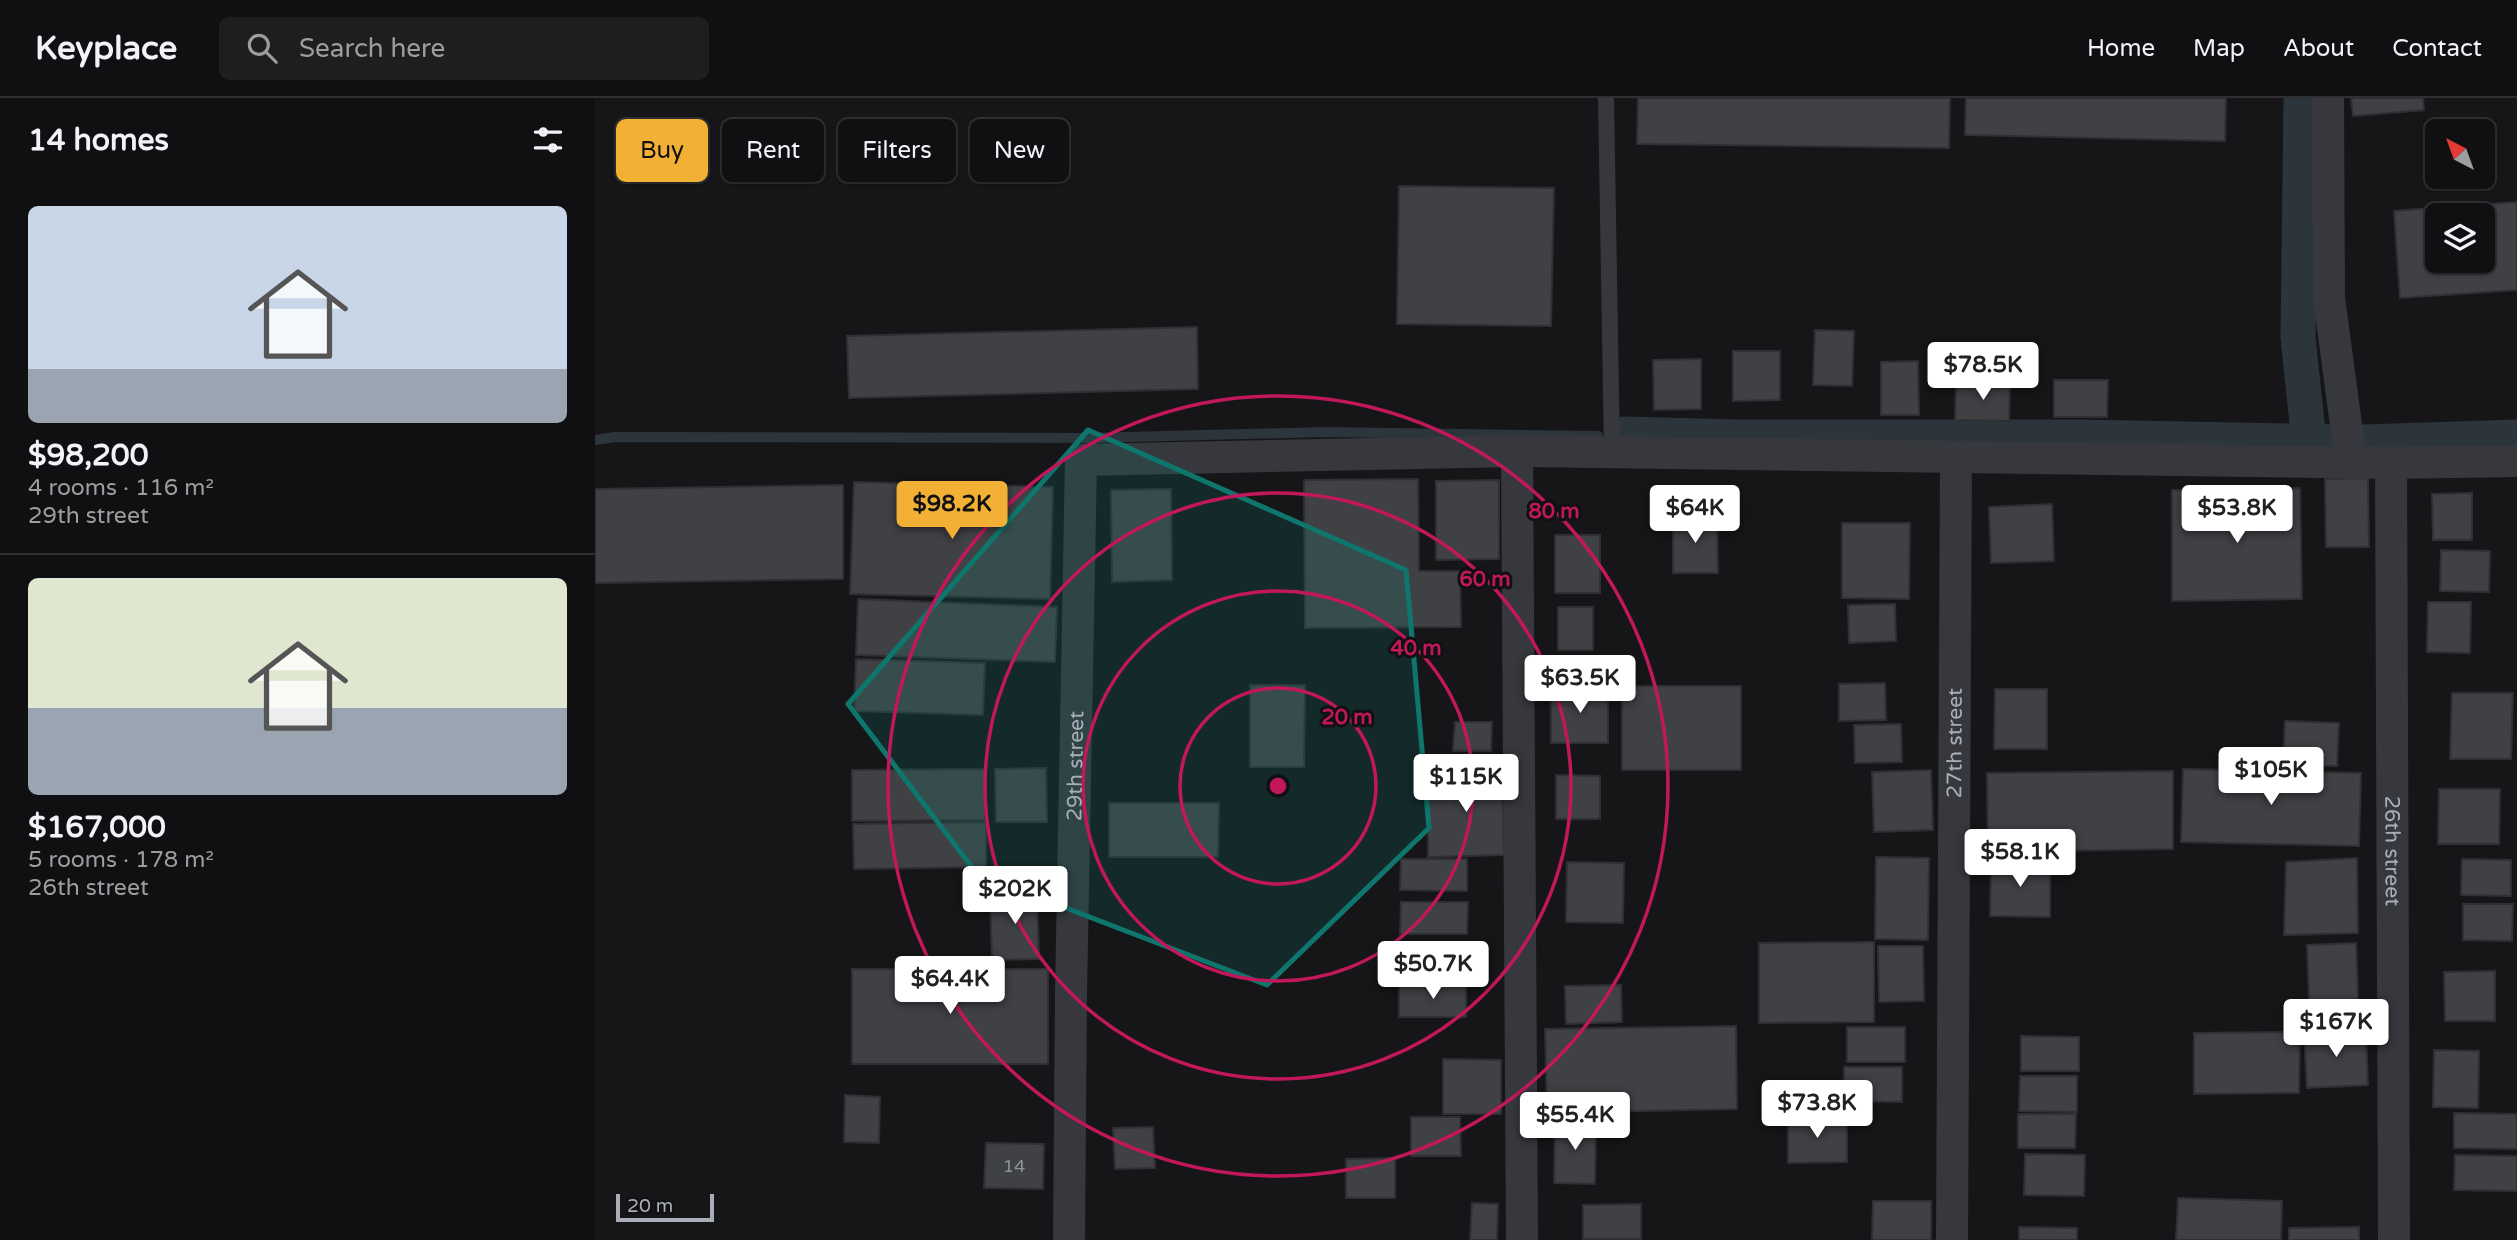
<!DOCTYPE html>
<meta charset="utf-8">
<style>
:root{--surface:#101012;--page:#1e1e20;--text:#f1f3f6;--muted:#9c9d9f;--line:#303032;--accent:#f2b134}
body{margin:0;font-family:"Varela Round",sans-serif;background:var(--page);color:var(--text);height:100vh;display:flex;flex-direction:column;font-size:26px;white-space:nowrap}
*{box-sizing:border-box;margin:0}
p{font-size:23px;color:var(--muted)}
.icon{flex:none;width:38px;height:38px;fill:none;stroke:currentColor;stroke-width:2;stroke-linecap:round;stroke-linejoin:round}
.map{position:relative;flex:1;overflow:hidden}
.details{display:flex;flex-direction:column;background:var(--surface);width:595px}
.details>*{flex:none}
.banner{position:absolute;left:21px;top:21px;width:665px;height:63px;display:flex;gap:14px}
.needle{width:46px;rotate:319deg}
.controls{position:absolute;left:1830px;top:21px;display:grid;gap:14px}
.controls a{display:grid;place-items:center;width:70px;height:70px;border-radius:10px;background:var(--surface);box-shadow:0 2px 5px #0004,0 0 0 2px var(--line);font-size:35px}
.scale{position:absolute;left:21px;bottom:18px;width:98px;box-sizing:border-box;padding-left:7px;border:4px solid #a8adb8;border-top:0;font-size:19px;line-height:24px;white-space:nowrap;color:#a8adb8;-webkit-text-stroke:5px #111113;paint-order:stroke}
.price{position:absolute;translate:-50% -60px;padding:0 16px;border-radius:7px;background:#fff;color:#222;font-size:23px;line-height:46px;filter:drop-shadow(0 2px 4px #0008)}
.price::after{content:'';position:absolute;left:50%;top:42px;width:21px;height:16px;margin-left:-10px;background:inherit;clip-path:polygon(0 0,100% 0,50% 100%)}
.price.on{background:var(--accent);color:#111}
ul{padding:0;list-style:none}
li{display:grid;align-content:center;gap:14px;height:371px;padding:0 28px}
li+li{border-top:2px solid var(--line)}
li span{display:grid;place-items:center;height:217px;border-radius:10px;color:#555}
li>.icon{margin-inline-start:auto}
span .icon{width:126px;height:126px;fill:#fffc;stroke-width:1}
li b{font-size:30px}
h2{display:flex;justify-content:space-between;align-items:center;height:84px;padding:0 28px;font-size:30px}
.tag{padding:0 24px;border-radius:10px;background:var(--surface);box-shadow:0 2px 5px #0004,0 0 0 2px var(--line);font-size:24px;line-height:63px}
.tag.on{background:var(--accent);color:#111}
header{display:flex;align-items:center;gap:42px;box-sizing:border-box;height:98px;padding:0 35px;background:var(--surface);border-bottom:2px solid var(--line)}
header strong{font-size:33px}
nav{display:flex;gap:38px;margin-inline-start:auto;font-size:24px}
.search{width:490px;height:63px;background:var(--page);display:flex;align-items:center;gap:18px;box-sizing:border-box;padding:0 24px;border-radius:10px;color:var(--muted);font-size:26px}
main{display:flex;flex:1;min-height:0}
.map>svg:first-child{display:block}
</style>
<header>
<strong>Keyplace</strong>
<div class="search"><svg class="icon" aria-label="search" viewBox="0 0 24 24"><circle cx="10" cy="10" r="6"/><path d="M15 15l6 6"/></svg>Search here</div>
<nav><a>Home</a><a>Map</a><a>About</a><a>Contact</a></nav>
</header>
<main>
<section class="details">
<h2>14 homes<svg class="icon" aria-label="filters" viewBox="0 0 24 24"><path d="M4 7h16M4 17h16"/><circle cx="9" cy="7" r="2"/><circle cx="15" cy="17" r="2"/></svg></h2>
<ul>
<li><span style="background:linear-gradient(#c9d6e8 75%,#9aa5b1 0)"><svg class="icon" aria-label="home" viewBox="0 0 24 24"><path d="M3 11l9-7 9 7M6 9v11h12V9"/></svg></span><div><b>$98,200</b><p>4 rooms · 116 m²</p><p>29th street</p></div></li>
<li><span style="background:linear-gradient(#dfe7d0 60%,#9aa5b1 0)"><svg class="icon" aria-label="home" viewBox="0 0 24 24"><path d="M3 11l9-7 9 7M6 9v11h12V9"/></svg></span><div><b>$167,000</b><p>5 rooms · 178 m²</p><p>26th street</p></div></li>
</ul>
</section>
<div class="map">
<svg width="1922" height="1142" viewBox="0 0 1922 1142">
<rect width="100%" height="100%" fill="#161618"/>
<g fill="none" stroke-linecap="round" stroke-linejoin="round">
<!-- stream -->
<path stroke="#2c353c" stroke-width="10" d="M 0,342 L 20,339 L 494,340 L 731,334 L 1003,338"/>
<!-- canal -->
<g stroke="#2c353c" stroke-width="35">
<path d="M 1706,0 L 1703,239 L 1714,344"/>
<path d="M 1029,336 L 1143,339 L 1487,339 L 1744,344"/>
<path d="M 1769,344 L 1922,339"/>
</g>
</g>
<!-- building -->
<g fill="#404145" stroke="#303034" stroke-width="2" fill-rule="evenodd">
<path d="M 1043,0 L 1355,0 L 1354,50 L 1042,46 Z"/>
<path d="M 1371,0 L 1631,0 L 1630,43 L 1370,37 Z"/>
<path d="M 1756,0 L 1828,0 L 1829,12 L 1758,18 Z"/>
<path d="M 804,88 L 959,90 L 956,228 L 802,226 Z"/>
<path d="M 1922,104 L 1922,192 L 1805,200 L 1799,113 ZM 1843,117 L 1888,117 L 1888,163 L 1843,163 Z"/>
<path d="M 602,229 L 603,291 L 254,300 L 252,238 Z"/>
<path d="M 1220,232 L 1259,233 L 1257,288 L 1218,287 Z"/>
<path d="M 1138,253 L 1185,253 L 1185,302 L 1138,303 Z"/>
<path d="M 1106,261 L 1106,311 L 1059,312 L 1058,262 Z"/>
<path d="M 1323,263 L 1324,317 L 1286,317 L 1286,264 Z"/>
<path d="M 1459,282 L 1513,282 L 1512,319 L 1459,319 Z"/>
<path d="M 1361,285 L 1415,286 L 1414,323 L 1360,322 Z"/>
<path d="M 1773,380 L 1774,449 L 1731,449 L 1730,381 Z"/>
<path d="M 823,381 L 824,473 L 865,473 L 866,529 L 710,530 L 709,382 Z"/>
<path d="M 904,382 L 904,461 L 841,462 L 841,383 Z"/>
<path d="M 259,384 L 458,389 L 455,501 L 255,496 Z"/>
<path d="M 248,387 L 248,481 L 0,485 L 0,391 Z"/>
<path d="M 1705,390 L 1707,501 L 1577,503 L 1577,392 Z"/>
<path d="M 576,391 L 577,482 L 517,484 L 516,392 Z"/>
<path d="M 1877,395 L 1877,442 L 1838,442 L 1837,396 Z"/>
<path d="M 1457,406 L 1459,463 L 1396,465 L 1394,409 Z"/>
<path d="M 1078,418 L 1122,418 L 1123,475 L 1078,475 Z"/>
<path d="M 1247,425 L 1315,425 L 1314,501 L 1247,500 Z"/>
<rect x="960" y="437" width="45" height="58"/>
<path d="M 1846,452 L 1895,453 L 1894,494 L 1845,493 Z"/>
<path d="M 263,501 L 462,509 L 460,564 L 261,557 Z"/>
<path d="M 1833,504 L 1876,504 L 1875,555 L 1832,554 Z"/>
<path d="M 1300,506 L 1301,543 L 1254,545 L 1253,507 Z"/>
<rect x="963" y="509" width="35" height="43"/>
<path d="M 261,561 L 390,565 L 388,617 L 259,613 Z"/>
<path d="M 1290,585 L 1291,622 L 1244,623 L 1244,586 Z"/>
<path d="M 655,587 L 710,587 L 709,669 L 655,669 Z"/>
<rect x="1027" y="588" width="119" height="84"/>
<path d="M 1013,589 L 1013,645 L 956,645 L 956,590 Z"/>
<path d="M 1400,591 L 1452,591 L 1452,651 L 1399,651 Z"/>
<path d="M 1857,595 L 1918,595 L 1916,661 L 1855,661 Z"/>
<path d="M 1690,623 L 1744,625 L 1742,668 L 1688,667 Z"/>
<path d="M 860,624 L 897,624 L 896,653 L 858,653 Z"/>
<path d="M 1306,626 L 1307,664 L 1260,665 L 1259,627 Z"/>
<path d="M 451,670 L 452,724 L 401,724 L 400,671 Z"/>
<path d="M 390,671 L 390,722 L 257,723 L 257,672 Z"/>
<path d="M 1588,671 L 1766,675 L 1764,748 L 1586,744 Z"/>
<path d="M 907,672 L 909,757 L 833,759 L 833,674 Z"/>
<path d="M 1336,672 L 1338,732 L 1279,734 L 1277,674 Z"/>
<path d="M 1578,673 L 1578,751 L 1393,754 L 1392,675 Z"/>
<path d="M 961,677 L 1005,678 L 1005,721 L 961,721 Z"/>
<path d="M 1844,691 L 1905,691 L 1904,746 L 1843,746 Z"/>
<path d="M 514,705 L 624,705 L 623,759 L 514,759 Z"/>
<path d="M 391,724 L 391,769 L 259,771 L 258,726 Z"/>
<path d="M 1281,759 L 1334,760 L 1333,842 L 1280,841 Z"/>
<path d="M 1762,760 L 1763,835 L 1689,837 L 1691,764 Z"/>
<path d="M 806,761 L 872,761 L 872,793 L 805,792 Z"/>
<path d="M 1867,761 L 1916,762 L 1916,798 L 1866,797 Z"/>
<path d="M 1396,763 L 1455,764 L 1455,819 L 1395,818 Z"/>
<path d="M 972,764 L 1029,765 L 1028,825 L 971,824 Z"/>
<path d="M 442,793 L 444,861 L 397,862 L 395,794 Z"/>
<path d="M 806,804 L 873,804 L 872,836 L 805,836 Z"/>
<path d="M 1868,806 L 1918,806 L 1917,843 L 1868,842 Z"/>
<path d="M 1279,844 L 1279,924 L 1164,925 L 1164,845 Z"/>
<path d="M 806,845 L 873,846 L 873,877 L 806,877 Z"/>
<path d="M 1761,845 L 1764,924 L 1715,925 L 1712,847 Z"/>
<path d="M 1283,848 L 1328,848 L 1329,903 L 1284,904 Z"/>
<rect x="257" y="871" width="196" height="95"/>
<path d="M 1900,873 L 1900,923 L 1850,923 L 1849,874 Z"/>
<path d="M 1026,887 L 1027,924 L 971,926 L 970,888 Z"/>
<rect x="804" y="888" width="67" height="31"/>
<path d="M 1141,928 L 1142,1011 L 952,1015 L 950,931 Z"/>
<rect x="1252" y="929" width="58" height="35"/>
<path d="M 1771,932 L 1773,987 L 1712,990 L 1709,935 Z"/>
<path d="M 1705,934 L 1704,995 L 1599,996 L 1599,935 Z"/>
<path d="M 1426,938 L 1484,939 L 1484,973 L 1426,973 Z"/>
<path d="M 1839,952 L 1884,953 L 1883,1010 L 1838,1009 Z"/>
<path d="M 848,961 L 906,962 L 906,1016 L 848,1016 Z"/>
<path d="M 1249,969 L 1307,969 L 1307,1004 L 1249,1003 Z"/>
<path d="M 1425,978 L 1482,978 L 1482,1014 L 1424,1013 Z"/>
<path d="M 250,997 L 285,999 L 284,1045 L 249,1044 Z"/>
<path d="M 1859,1015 L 1922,1016 L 1922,1051 L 1859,1050 Z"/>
<path d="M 1423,1016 L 1481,1016 L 1480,1050 L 1423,1050 Z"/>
<path d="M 1252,1018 L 1252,1064 L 1193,1065 L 1193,1019 Z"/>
<path d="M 816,1019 L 865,1019 L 866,1058 L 816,1058 Z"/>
<path d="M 960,1022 L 1001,1022 L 1000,1086 L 959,1085 Z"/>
<path d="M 558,1029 L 560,1070 L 520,1071 L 518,1030 Z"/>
<path d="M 391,1045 L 449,1046 L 448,1091 L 389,1090 Z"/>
<path d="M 1430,1056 L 1490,1057 L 1489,1098 L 1429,1097 Z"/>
<path d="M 1860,1057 L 1922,1058 L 1922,1093 L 1859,1092 Z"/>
<path d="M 800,1060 L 800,1100 L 751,1100 L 751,1061 Z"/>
<path d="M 1583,1100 L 1687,1103 L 1686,1142 L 1581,1142 Z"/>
<path d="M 1278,1103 L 1336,1103 L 1336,1142 L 1277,1142 Z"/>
<path d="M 877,1105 L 903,1106 L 902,1142 L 875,1142 Z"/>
<path d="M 1046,1106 L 1046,1141 L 988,1141 L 988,1107 Z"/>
<path d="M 1424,1129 L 1482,1130 L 1482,1142 L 1424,1142 Z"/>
<path d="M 1764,1129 L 1764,1142 L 1694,1142 L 1694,1130 Z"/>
</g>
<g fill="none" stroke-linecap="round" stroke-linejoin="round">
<!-- lane -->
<path stroke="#37383d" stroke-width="16" d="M 1011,0 L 1017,355"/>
<!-- street -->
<g stroke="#37383d" stroke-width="32">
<path d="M 1733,0 L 1734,200 L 1756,364"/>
<path d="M 922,353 L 927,1142"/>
<path id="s1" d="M 1796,365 L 1799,1142"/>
<path id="s2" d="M 474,1142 L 476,895 L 486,362 L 922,353 L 1796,365 L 1922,363"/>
<path id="s3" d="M 1357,1142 L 1361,359"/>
</g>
</g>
<!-- marked area -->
<path fill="#0f766e" fill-opacity="0.2" stroke="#0f766e" stroke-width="5" stroke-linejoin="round" d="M 493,332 L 811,472 L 834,730 L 672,887 L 382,776 L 253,606 Z"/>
<!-- distance rings -->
<g fill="none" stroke="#c2185b" stroke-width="3.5">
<circle cx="683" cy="688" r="98"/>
<circle cx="683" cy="688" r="195"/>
<circle cx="683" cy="688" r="293"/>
<circle cx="683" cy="688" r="390"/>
</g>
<g text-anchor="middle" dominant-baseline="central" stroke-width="6" stroke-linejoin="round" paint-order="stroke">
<!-- number labels -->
<g font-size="18" fill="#8e929b">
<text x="419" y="1068">14</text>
</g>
<!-- street labels -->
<g font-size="21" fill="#a8adb8" stroke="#111113">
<text stroke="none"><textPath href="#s3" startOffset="497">27th street</textPath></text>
<text stroke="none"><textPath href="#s2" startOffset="474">29th street</textPath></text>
<text stroke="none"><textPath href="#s1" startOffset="388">26th street</textPath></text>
</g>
</g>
<circle cx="683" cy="688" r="10" fill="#c2185b" stroke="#111113" stroke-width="3.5"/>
<g font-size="21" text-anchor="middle" font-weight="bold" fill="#c2185b" stroke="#111113" stroke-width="6" stroke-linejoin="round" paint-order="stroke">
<text x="959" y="420">80 m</text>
<text x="890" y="488">60 m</text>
<text x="821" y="557">40 m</text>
<text x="752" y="626">20 m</text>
</g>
</svg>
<div class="controls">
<a><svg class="needle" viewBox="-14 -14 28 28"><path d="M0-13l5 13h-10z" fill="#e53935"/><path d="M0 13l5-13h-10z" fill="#9c9d9f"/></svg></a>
<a><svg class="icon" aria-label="layers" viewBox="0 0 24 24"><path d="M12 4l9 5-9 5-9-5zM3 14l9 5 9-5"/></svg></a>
</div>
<div class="scale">20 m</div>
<b class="price" style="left:1388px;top:304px">$78.5K</b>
<b class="price on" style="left:357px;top:443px">$98.2K</b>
<b class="price" style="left:1100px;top:447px">$64K</b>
<b class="price" style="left:1642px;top:447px">$53.8K</b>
<b class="price" style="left:985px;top:617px">$63.5K</b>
<b class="price" style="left:1676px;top:709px">$105K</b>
<b class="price" style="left:871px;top:716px">$115K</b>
<b class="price" style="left:1425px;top:791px">$58.1K</b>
<b class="price" style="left:420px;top:828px">$202K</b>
<b class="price" style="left:838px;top:903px">$50.7K</b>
<b class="price" style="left:355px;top:918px">$64.4K</b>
<b class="price" style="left:1741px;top:961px">$167K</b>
<b class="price" style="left:1222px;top:1042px">$73.8K</b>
<b class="price" style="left:980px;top:1054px">$55.4K</b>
<div class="banner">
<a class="tag on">Buy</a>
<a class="tag">Rent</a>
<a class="tag">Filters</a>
<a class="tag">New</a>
</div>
</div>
</main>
